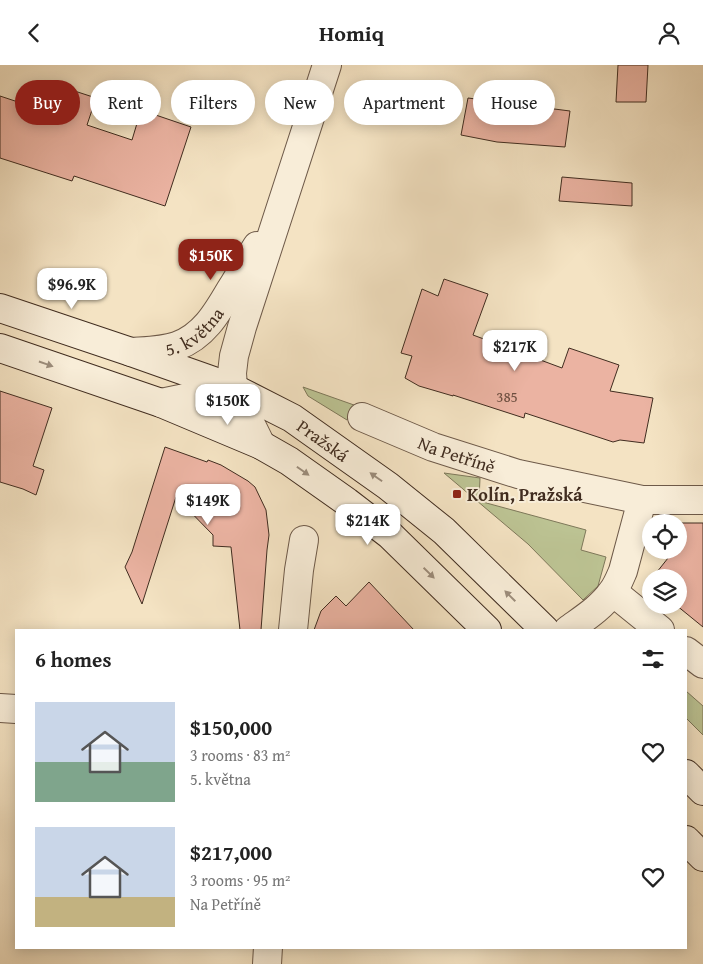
<!DOCTYPE html>
<meta charset="utf-8">
<style>
:root{--surface:#fff;--page:#f6f6f6;--text:#222;--muted:#767676;--accent:#8f2418}
body{margin:0;font-family:"Gentium Book Plus",serif;background:var(--page);color:var(--text);height:100vh;display:flex;flex-direction:column;font-size:19px;white-space:nowrap}
*{box-sizing:border-box;margin:0}
p{font-size:16px;color:var(--muted)}
.icon{flex:none;width:28px;height:28px;fill:none;stroke:currentColor;stroke-width:2;stroke-linecap:round;stroke-linejoin:round}
.map{position:relative;flex:1;overflow:hidden}
.side{position:absolute;left:15px;top:564px;width:672px;height:320px;display:flex;flex-direction:column;background:var(--surface);border-radius:0px;box-shadow:0 2px 12px #0003}
.side>*{flex:none}
.guide{position:absolute;left:15px;top:15px;width:674px;height:45px;display:flex;gap:10px}
.controls{position:absolute;left:642px;top:449px;display:grid;gap:10px}
.controls a{display:grid;place-items:center;width:45px;height:45px;border-radius:50%;background:var(--surface);box-shadow:0 2px 12px #0003;font-size:25px}
.price{position:absolute;translate:-50% -42px;padding:0 11px;border-radius:10px;background:#fff;color:#222;font-size:16px;line-height:32px;filter:drop-shadow(0 1px 2px #0008)}
.price::after{content:'';position:absolute;left:50%;top:30px;width:15px;height:11px;margin-left:-8px;background:inherit;clip-path:polygon(0 0,100% 0,50% 100%)}
.price.current{background:var(--accent);color:#fff}
ul{padding:0;list-style:none}
li{display:flex;align-items:center;gap:15px;height:125px;padding:0 20px}
li span{display:grid;place-items:center;flex:none;width:140px;height:100px;border-radius:0px;color:#555}
li>.icon{margin-inline-start:auto}
span .icon{width:60px;height:60px;fill:#fffc;stroke-width:1}
li b{font-size:21px}
h2{display:flex;justify-content:space-between;align-items:center;height:60px;padding:0 20px;font-size:21px}
.pill{padding:0 18px;border-radius:22px;background:var(--surface);box-shadow:0 2px 12px #0003;font-size:18px;line-height:45px}
.pill.current{background:var(--accent);color:#fff}
header{display:flex;justify-content:space-between;align-items:center;height:65px;padding:0 20px;background:var(--surface);font-size:22px;font-weight:800}
.map>svg:first-child{display:block}
</style>
<header><svg class="icon" aria-label="back" viewBox="0 0 24 24"><path d="M15 5l-7 7 7 7"/></svg>Homiq<svg class="icon" aria-label="person" viewBox="0 0 24 24"><circle cx="12" cy="8" r="4"/><path d="M4 21q1-7 8-7t8 7"/></svg></header>
<div class="map">
<svg width="703" height="899" viewBox="0 0 703 899">
<rect width="100%" height="100%" fill="#f4e3c3"/>
<filter id="stains"><feTurbulence type="fractalNoise" baseFrequency=".004" numOctaves="4"/><feColorMatrix values="0 0 0 0 .2 0 0 0 0 .09 0 0 0 0 .02 0 0 0 .5 -.17"/></filter>
<radialGradient id="worn" r=".72"><stop offset=".6" stop-color="#630" stop-opacity="0"/><stop offset="1" stop-color="#630" stop-opacity=".3"/></radialGradient>
<!-- green -->
<g fill="#bcc393" stroke="#7e785a">
<path d="M 303,322 L 354,340 L 347,355 L 308,331 Z"/>
<path d="M 444,408 L 480,413 L 479,436 L 586,465 L 581,485 L 606,492 L 598,521 L 583,535 L 528,479 Z"/>
<path d="M 686,626 L 703,641 L 703,670 L 686,653 Z"/>
</g>
<!-- building -->
<g fill="#ebb3a2" stroke="#412d20">
<path d="M 618,0 L 648,0 L 646,37 L 616,37 Z"/>
<path d="M 44,16 L 96,33 L 87,60 L 132,75 L 141,45 L 191,62 L 165,141 L 74,111 L 72,116 L 0,93 L 0,31 L 36,43 Z"/>
<path d="M 468,33 L 570,46 L 565,82 L 497,77 L 461,70 Z"/>
<path d="M 562,112 L 632,118 L 632,141 L 559,136 Z"/>
<path d="M 444,214 L 488,229 L 473,270 L 562,303 L 569,283 L 619,300 L 610,326 L 653,333 L 644,378 L 620,375 L 613,377 L 525,348 L 524,353 L 453,330 L 453,331 L 419,321 L 405,313 L 412,291 L 401,288 L 422,224 L 438,231 Z"/>
<path d="M 0,326 L 52,343 L 33,401 L 44,405 L 36,430 L 23,424 L 0,417 Z"/>
<path d="M 165,382 L 207,397 L 208,395 L 221,400 L 248,416 L 255,422 L 266,445 L 269,470 L 267,485 L 261,565 L 240,565 L 231,482 L 213,481 L 213,470 L 176,432 L 142,539 L 125,502 L 132,487 Z"/>
<path d="M 679,458 L 703,458 L 703,562 L 676,540 L 679,540 L 679,512 L 653,512 L 672,488 L 672,485 L 679,485 Z"/>
<path d="M 369,517 L 414,565 L 314,565 L 321,546 L 336,531 L 346,541 Z"/>
</g>
<g fill="none" stroke-linecap="round" stroke-linejoin="round">
<!-- street casing -->
<g stroke="#6e5a49" stroke-width="30">
<g id="street">
<path id="s1" d="M 131,287 C 146,286 163,286 177,281 C 204,271 217,248 231,224 C 240,210 248,195 257,181"/>
<path d="M 161,338 L 233,323"/>
<path id="s2" d="M 362,352 L 433,382 L 518,409 L 642,435 L 703,435"/>
<path d="M 261,380 L 233,323 L 232,308 L 234,291 L 242,262 L 327,0"/>
<path d="M 613,527 L 660,565"/>
<path d="M 293,565 L 299,505 L 304,475"/>
<path d="M 568,565 C 583,554 601,543 612,527 C 617,521 620,513 623,506 L 642,435"/>
<path d="M 686,586 L 703,599"/>
<path d="M 0,643 L 16,644"/>
<path d="M 267,899 L 268,882"/>
</g>
</g>
<!-- secondary casing -->
<g stroke="#412d20" stroke-width="30">
<g id="secondary">
<path id="s3" d="M 0,243 L 131,287 L 233,323 L 292,353 L 388,421 L 444,466 L 545,565"/>
<path d="M 0,283 L 161,338 L 261,380 L 289,396 L 347,437 L 390,470 L 487,565"/>
<path d="M 686,709 L 703,726"/>
<path d="M 686,775 L 703,792"/>
</g>
</g>
<!-- street -->
<use href="#street" stroke="#f8edd8" stroke-width="28"/>
<!-- secondary -->
<use href="#secondary" stroke="#f8edd8" stroke-width="28"/>
</g>
<!-- one-way arrows -->
<defs><path id="oneway-solid" d="M-6-.8H1V-3.2L6.5 0L1 3.2V.8H-6Z" transform="scale(1.25)"/></defs>
<g fill="#9c8d7c">
<use href="#oneway-solid" transform="translate(46 299) rotate(19)"/>
<use href="#oneway-solid" transform="translate(303 406) rotate(35)"/>
<use href="#oneway-solid" transform="translate(376 412) rotate(-145)"/>
<use href="#oneway-solid" transform="translate(429 508) rotate(44)"/>
<use href="#oneway-solid" transform="translate(510 531) rotate(-135)"/>
</g>
<!-- markers -->
<rect fill="#8f2418" stroke="#f8edd8" stroke-width="2" x="452" y="424" width="10" height="10" rx="2.5"/>
<g text-anchor="middle" dominant-baseline="central" stroke-width="4" stroke-linejoin="round" paint-order="stroke">
<!-- number labels -->
<g font-size="15" fill="#6c4e40">
<text x="507" y="331">385</text>
</g>
<!-- street labels -->
<g font-size="18" fill="#412d20" stroke="#f8edd8">
<text stroke="none"><textPath href="#s1" startOffset="69">5. května</textPath></text>
<text stroke="none"><textPath href="#s3" startOffset="351">Pražská</textPath></text>
<text stroke="none"><textPath href="#s2" startOffset="102">Na Petříně</textPath></text>
</g>
<!-- poi labels -->
<g font-size="18" font-weight="bold" fill="#412d20" stroke="#f8edd8" text-anchor="start">
<text x="467" y="429">Kolín, Pražská</text>
</g>
</g>
<rect width="100%" height="100%" filter="url(#stains)"/>
<rect width="100%" height="100%" fill="url(#worn)"/>
</svg>
<div class="controls">
<a><svg class="icon" aria-label="locate" viewBox="0 0 24 24"><circle cx="12" cy="12" r="6"/><path d="M12 2v4M12 18v4M2 12h4M18 12h4"/></svg></a>
<a><svg class="icon" aria-label="layers" viewBox="0 0 24 24"><path d="M12 4l9 5-9 5-9-5zM3 14l9 5 9-5"/></svg></a>
</div>
<b class="price current" style="left:211px;top:216px">$150K</b>
<b class="price" style="left:72px;top:245px">$96.9K</b>
<b class="price" style="left:515px;top:307px">$217K</b>
<b class="price" style="left:228px;top:361px">$150K</b>
<b class="price" style="left:208px;top:461px">$149K</b>
<b class="price" style="left:368px;top:481px">$214K</b>
<div class="guide">
<a class="pill current">Buy</a>
<a class="pill">Rent</a>
<a class="pill">Filters</a>
<a class="pill">New</a>
<a class="pill">Apartment</a>
<a class="pill">House</a>
</div>
<section class="side">
<h2>6 homes<svg class="icon" aria-label="filters" viewBox="0 0 24 24"><path d="M4 7h16M4 17h16"/><circle cx="9" cy="7" r="2"/><circle cx="15" cy="17" r="2"/></svg></h2>
<ul>
<li><span style="background:linear-gradient(#c9d6e8 60%,#7fa58c 0)"><svg class="icon" aria-label="home" viewBox="0 0 24 24"><path d="M3 11l9-7 9 7M6 9v11h12V9"/></svg></span><div><b>$150,000</b><p>3 rooms · 83 m²</p><p>5. května</p></div><svg class="icon" aria-label="heart" viewBox="0 0 24 24"><path d="M12 20l-8-8c-3-5 5-10 8-4 3-6 11-1 8 4z"/></svg></li>
<li><span style="background:linear-gradient(#c9d6e8 70%,#c2b280 0)"><svg class="icon" aria-label="home" viewBox="0 0 24 24"><path d="M3 11l9-7 9 7M6 9v11h12V9"/></svg></span><div><b>$217,000</b><p>3 rooms · 95 m²</p><p>Na Petříně</p></div><svg class="icon" aria-label="heart" viewBox="0 0 24 24"><path d="M12 20l-8-8c-3-5 5-10 8-4 3-6 11-1 8 4z"/></svg></li>
</ul>
</section>
</div>
